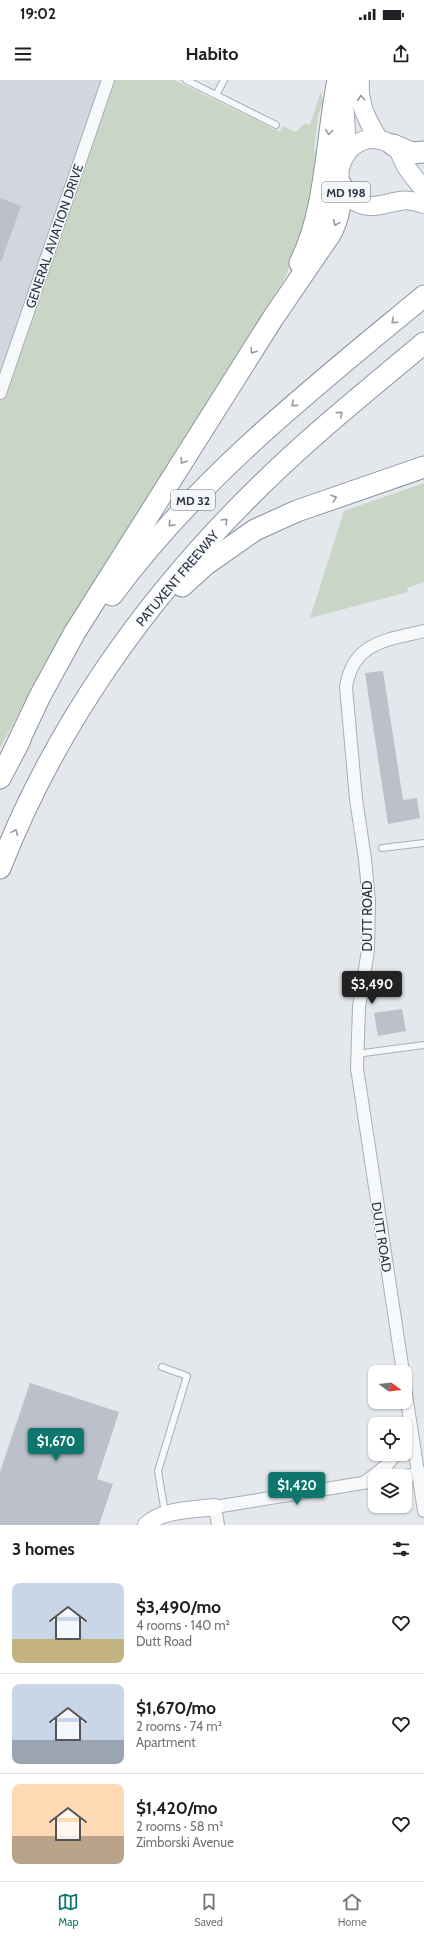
<!DOCTYPE html>
<meta charset="utf-8">
<style>
:root{--surface:#fff;--page:#f6f6f6;--text:#202124;--muted:#757577;--line:#e0e0e0;--accent:#0f766e}
body{margin:0;font-family:Cabin,sans-serif;background:var(--page);color:var(--text);height:100vh;display:flex;flex-direction:column;font-size:15px;white-space:nowrap}
*{box-sizing:border-box;margin:0}
p{font-size:13px;color:var(--muted)}
.icon{flex:none;width:22px;height:22px;fill:none;stroke:currentColor;stroke-width:2;stroke-linecap:round;stroke-linejoin:round}
.map{position:relative;height:1445px;overflow:hidden}
.details{display:flex;flex-direction:column;background:var(--surface);flex:1}
.details>*{flex:none}
.needle{width:26px;rotate:105deg}
.controls{position:absolute;left:368px;top:1285px;display:grid;gap:8px}
.controls a{display:grid;place-items:center;width:44px;height:44px;border-radius:8px;background:var(--surface);box-shadow:0 1px 3px #0004;font-size:20px}
.price{position:absolute;translate:-50% -34px;padding:0 9px;border-radius:4px;background:var(--accent);color:#fff;font-size:13px;line-height:26px;filter:drop-shadow(0 1px 2px #0008)}
.price::after{content:'';position:absolute;left:50%;top:24px;width:12px;height:9px;margin-left:-6px;background:inherit;clip-path:polygon(0 0,100% 0,50% 100%)}
.price.selected{background:#222;color:#fff}
ul{padding:0;list-style:none}
li{display:flex;align-items:center;gap:12px;height:100px;padding:0 12px}
li+li{border-top:1px solid var(--line)}
li span{display:grid;place-items:center;flex:none;width:112px;height:80px;border-radius:8px;color:#555}
li>.icon{margin-inline-start:auto}
span .icon{width:48px;height:48px;fill:#fffc;stroke-width:1}
li b{font-size:17px}
h2{display:flex;justify-content:space-between;align-items:center;height:48px;padding:0 12px;font-size:17px}
.status{display:flex;justify-content:space-between;align-items:center;height:28px;padding:0 20px;background:var(--surface);direction:ltr}
.status svg{height:11px;fill:currentColor}
header{display:flex;justify-content:space-between;align-items:center;height:52px;padding:0 12px;background:var(--surface);font-size:18px;font-weight:800}
.dock{display:flex;justify-content:space-around;align-items:center;height:56px;border-top:1px solid var(--line);background:var(--surface);font-size:11px;color:var(--muted)}
.dock a{display:grid;justify-items:center;gap:2px}
.dock .selected{color:var(--accent)}
.map>svg:first-child{display:block}
</style>
<div class="status"><b>19:02</b><svg viewBox="0 0 49 12"><path d="M0 12V9h3v3zM5 12V6h3v6zM10 12V3h3v9zM15 12V0h3v12zM26 1h20v11H26zM47 4h2v5h-2z"/></svg></div>
<header><svg class="icon" aria-label="menu" viewBox="0 0 24 24"><path d="M4 6h16M4 12h16M4 18h16"/></svg>Habito<svg class="icon" aria-label="share" viewBox="0 0 24 24"><path d="M12 15V3M7 8l5-5 5 5M5 13v7h14v-7"/></svg></header>
<div class="map">
<svg width="424" height="1445" viewBox="0 0 424 1445">
<rect width="100%" height="100%" fill="#e4e7ec"/>
<!-- built -->
<path fill="#d2d6de" d="M 0,0 L 126,0 L 0,366 Z"/>
<!-- green -->
<g fill="#c9d6c5">
<path d="M 113,0 L 174,0 L 280,52 L 283,46 L 295,52 L 305,44 L 310,45 L 321,11 L 323,22 L 318,36 L 314,70 L 317,71 L 308,135 L 286,196 L 171,382 L 110,484 L 91,506 L 87,520 L 66,548 L 0,668 L 0,325 Z"/>
<path d="M 424,403 L 424,502 L 407,508 L 408,512 L 310,538 L 344,431 Z"/>
</g>
<!-- building -->
<g fill="#bbc0ca">
<path d="M 0,118 L 21,126 L 1,182 L 0,182 Z"/>
<path d="M 383,591 L 403,720 L 417,718 L 420,738 L 388,744 L 365,593 Z"/>
<path d="M 402,929 L 406,951 L 378,956 L 374,933 Z"/>
<path d="M 30,1303 L 119,1332 L 97,1399 L 113,1404 L 99,1445 L 0,1445 L 0,1392 Z"/>
</g>
<g fill="none" stroke-linecap="round" stroke-linejoin="round">
<!-- lane casing -->
<g stroke="#a9aeb7" stroke-width="8">
<g id="lane">
<path d="M 186,0 L 276,45"/>
<path d="M 216,15 L 224,0"/>
<path d="M 382,768 L 424,763"/>
<path d="M 356,974 L 424,965"/>
<path d="M 162,1287 L 187,1296 L 158,1391 L 165,1433"/>
</g>
</g>
<!-- street casing -->
<g stroke="#a9aeb7" stroke-width="14">
<g id="street">
<path d="M 0,313 L 108,0"/>
<path d="M 403,1292 L 357,988 L 359,927 L 368,870 L 369,821 L 365,779 L 356,719 L 346,607 C 353,562 387,560 424,551"/>
<path d="M 405,1308 L 424,1431"/>
<path d="M 405,1396 L 424,1393"/>
<path d="M 365,1402 L 387,1385 L 396,1374"/>
<path d="M 218,1445 L 215,1427 L 375,1401"/>
</g>
</g>
<!-- secondary casing -->
<g stroke="#a9aeb7" stroke-width="18">
<path id="secondary" d="M 146,1445 C 162,1429 194,1430 215,1427"/>
</g>
<!-- primary casing -->
<g stroke="#a3abb8" stroke-width="20">
<g id="primary">
<path d="M 360,0 C 358,24 367,40 379,60"/>
<path d="M 343,2 L 347,71"/>
<path d="M 424,109 C 418,103 412,95 407,88 C 402,80 401,70 392,65 C 351,39 317,104 358,123 C 372,130 386,123 400,121 C 407,119 417,122 424,124"/>
</g>
</g>
<!-- highway casing -->
<g stroke="#8b94a3" stroke-width="23">
<g id="highway">
<path d="M 393,65 L 412,73 L 424,72"/>
<path d="M 300,183 C 327,129 326,59 338,0"/>
<path d="M 182,506 L 205,485 L 255,450 L 297,431 L 424,387"/>
<path d="M 112,515 C 198,398 313,308 424,216"/>
<path d="M 14,671 L 40,616 L 75,552 L 273,238 L 331,153 C 339,137 341,123 341,105"/>
<path d="M 0,698 L 20,660"/>
<path d="M 0,788 C 56,645 147,517 256,410 C 309,357 367,311 424,263"/>
</g>
</g>
<!-- lane -->
<use href="#lane" stroke="#f7f8fa" stroke-width="6"/>
<!-- street -->
<use href="#street" stroke="#f7f8fa" stroke-width="12"/>
<!-- secondary -->
<use href="#secondary" stroke="#fff" stroke-width="16"/>
<!-- primary -->
<use href="#primary" stroke="#fff" stroke-width="18"/>
<!-- highway -->
<use href="#highway" stroke="#fff" stroke-width="21"/>
</g>
<!-- one-way arrows -->
<defs><path id="oneway-chevron" d="M-2-3.5L2.5 0L-2 3.5" fill="none" stroke-width="1.6" stroke-linecap="round" stroke-linejoin="round"/></defs>
<g stroke="#959aa2">
<use href="#oneway-chevron" transform="translate(361 18) rotate(-95)"/>
<use href="#oneway-chevron" transform="translate(329 52) rotate(98)"/>
<use href="#oneway-chevron" transform="translate(336 143) rotate(114)"/>
<use href="#oneway-chevron" transform="translate(394 241) rotate(140)"/>
<use href="#oneway-chevron" transform="translate(253 271) rotate(122)"/>
<use href="#oneway-chevron" transform="translate(294 324) rotate(140)"/>
<use href="#oneway-chevron" transform="translate(340 334) rotate(-40)"/>
<use href="#oneway-chevron" transform="translate(183 381) rotate(122)"/>
<use href="#oneway-chevron" transform="translate(334 418) rotate(-19)"/>
<use href="#oneway-chevron" transform="translate(225 441) rotate(-46)"/>
<use href="#oneway-chevron" transform="translate(171 444) rotate(131)"/>
<use href="#oneway-chevron" transform="translate(15 752) rotate(-66)"/>
</g>
<g text-anchor="middle" dominant-baseline="central" stroke-width="3" stroke-linejoin="round" paint-order="stroke">
<!-- shield labels -->
<g fill="#f4f6f9" stroke="#676e7b" stroke-width="1">
<rect x="322" y="102" width="48" height="20" rx="3"/>
<rect x="171" y="410" width="44" height="20" rx="3"/>
</g>
<g font-size="12" font-weight="bold" fill="#2b3445">
<text x="346" y="112">MD 198</text>
<text x="193" y="420">MD 32</text>
</g>
<!-- street labels -->
<g font-size="13" fill="#2b3445" stroke="#f4f6f9">
<text transform="translate(54 156) rotate(-71)">GENERAL AVIATION DRIVE</text>
<text transform="translate(177 498) rotate(-50)">PATUXENT FREEWAY</text>
<text transform="translate(367 836) rotate(-90)">DUTT ROAD</text>
<text transform="translate(382 1157) rotate(81)">DUTT ROAD</text>
</g>
</g>
</svg>
<div class="controls">
<a><svg class="needle" viewBox="-14 -14 28 28"><path d="M0-13l5 13h-10z" fill="#e53935"/><path d="M0 13l5-13h-10z" fill="#757577"/></svg></a>
<a><svg class="icon" aria-label="locate" viewBox="0 0 24 24"><circle cx="12" cy="12" r="6"/><path d="M12 2v4M12 18v4M2 12h4M18 12h4"/></svg></a>
<a><svg class="icon" aria-label="layers" viewBox="0 0 24 24"><path d="M12 4l9 5-9 5-9-5zM3 14l9 5 9-5"/></svg></a>
</div>
<b class="price selected" style="left:372px;top:925px">$3,490</b>
<b class="price" style="left:56px;top:1382px">$1,670</b>
<b class="price" style="left:297px;top:1426px">$1,420</b>
</div>
<section class="details">
<h2>3 homes<svg class="icon" aria-label="filters" viewBox="0 0 24 24"><path d="M4 7h16M4 17h16"/><circle cx="9" cy="7" r="2"/><circle cx="15" cy="17" r="2"/></svg></h2>
<ul>
<li><span style="background:linear-gradient(#c9d6e8 70%,#c2b280 0)"><svg class="icon" aria-label="home" viewBox="0 0 24 24"><path d="M3 11l9-7 9 7M6 9v11h12V9"/></svg></span><div><b>$3,490/mo</b><p>4 rooms · 140 m²</p><p>Dutt Road</p></div><svg class="icon" aria-label="heart" viewBox="0 0 24 24"><path d="M12 20l-8-8c-3-5 5-10 8-4 3-6 11-1 8 4z"/></svg></li>
<li><span style="background:linear-gradient(#c9d6e8 70%,#9aa5b1 0)"><svg class="icon" aria-label="home" viewBox="0 0 24 24"><path d="M3 11l9-7 9 7M6 9v11h12V9"/></svg></span><div><b>$1,670/mo</b><p>2 rooms · 74 m²</p><p>Apartment</p></div><svg class="icon" aria-label="heart" viewBox="0 0 24 24"><path d="M12 20l-8-8c-3-5 5-10 8-4 3-6 11-1 8 4z"/></svg></li>
<li><span style="background:linear-gradient(#ffd9b3 65%,#b9a48a 0)"><svg class="icon" aria-label="home" viewBox="0 0 24 24"><path d="M3 11l9-7 9 7M6 9v11h12V9"/></svg></span><div><b>$1,420/mo</b><p>2 rooms · 58 m²</p><p>Zimborski Avenue</p></div><svg class="icon" aria-label="heart" viewBox="0 0 24 24"><path d="M12 20l-8-8c-3-5 5-10 8-4 3-6 11-1 8 4z"/></svg></li>
</ul>
</section>
<nav class="dock">
<a class="selected"><svg class="icon" aria-label="map" viewBox="0 0 24 24"><path d="M3 6l6-2 6 2 6-2v14l-6 2-6-2-6 2zM9 4v14M15 6v14"/></svg>Map</a>
<a><svg class="icon" aria-label="saved" viewBox="0 0 24 24"><path d="M7 4h10v16l-5-4-5 4z"/></svg>Saved</a>
<a><svg class="icon" aria-label="home" viewBox="0 0 24 24"><path d="M3 11l9-7 9 7M6 9v11h12V9"/></svg>Home</a>
</nav>
